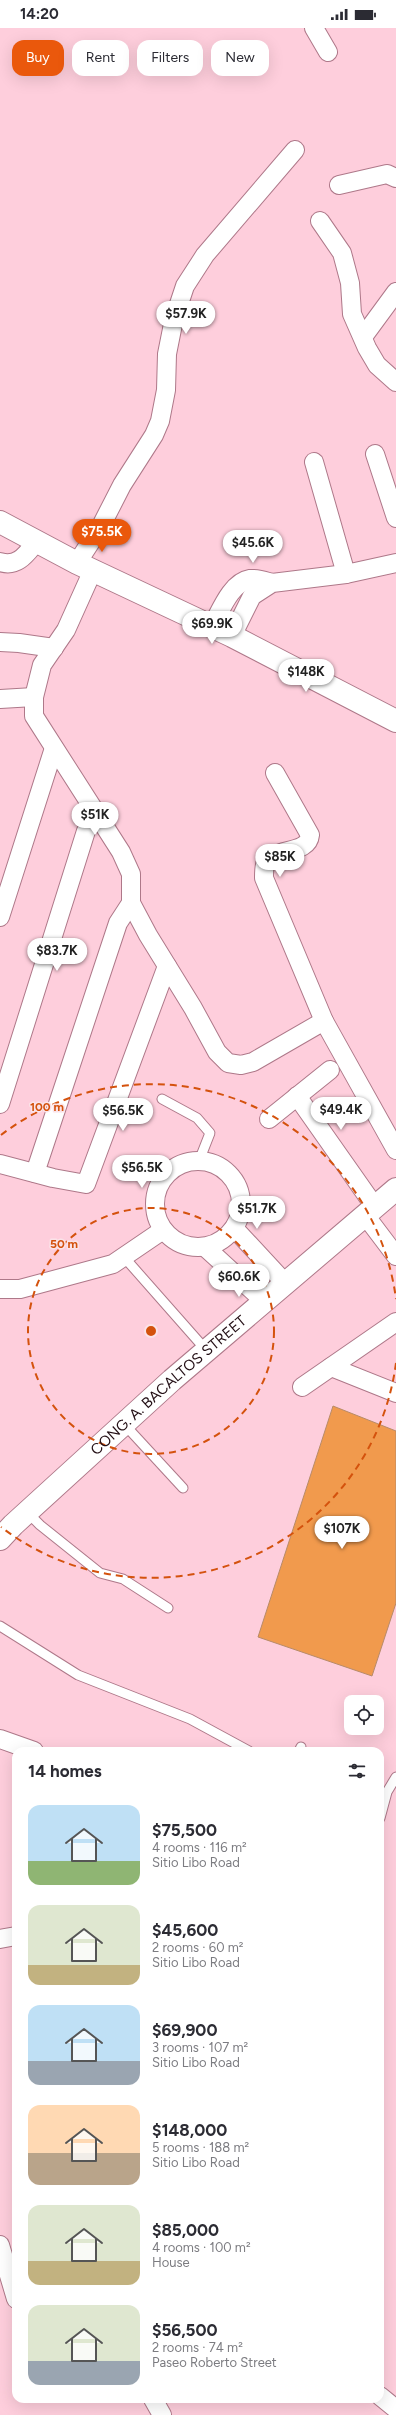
<!DOCTYPE html>
<meta charset="utf-8">
<style>
:root{--surface:#fff;--page:#f2f2f3;--text:#2b2b33;--muted:#7c7c81;--accent:#ea580c}
body{margin:0;font-family:Figtree,sans-serif;background:var(--page);color:var(--text);height:100vh;display:flex;flex-direction:column;font-size:15px;white-space:nowrap}
*{box-sizing:border-box;margin:0}
p{font-size:13px;color:var(--muted)}
.icon{flex:none;width:22px;height:22px;fill:none;stroke:currentColor;stroke-width:2;stroke-linecap:round;stroke-linejoin:round}
.map{position:relative;flex:1;overflow:hidden}
.side{position:absolute;left:12px;top:1719px;width:372px;height:656px;display:flex;flex-direction:column;background:var(--surface);border-radius:12px;box-shadow:0 4px 16px #0002}
.side>*{flex:none}
.guide{position:absolute;left:12px;top:12px;width:372px;height:36px;display:flex;gap:8px}
.buttons{position:absolute;left:344px;top:1667px;display:grid;gap:8px}
.buttons a{display:grid;place-items:center;width:40px;height:40px;border-radius:8px;background:var(--surface);box-shadow:0 4px 16px #0002;font-size:20px}
.price{position:absolute;translate:-50% -34px;padding:0 9px;border-radius:14px;background:#fff;color:#222;font-size:13px;line-height:26px;filter:drop-shadow(0 1px 2px #0008)}
.price::after{content:'';position:absolute;left:50%;top:24px;width:12px;height:9px;margin-left:-6px;background:inherit;clip-path:polygon(0 0,100% 0,50% 100%)}
.price.active{background:var(--accent);color:#fff}
ul{padding:0;list-style:none}
li{display:flex;align-items:center;gap:12px;height:100px;padding:0 16px}
li span{display:grid;place-items:center;flex:none;width:112px;height:80px;border-radius:12px;color:#555}
li>.icon{margin-inline-start:auto}
span .icon{width:48px;height:48px;fill:#fffc;stroke-width:1}
li b{font-size:17px}
h2{display:flex;justify-content:space-between;align-items:center;height:48px;padding:0 16px;font-size:17px}
.chip{padding:0 14px;border-radius:12px;background:var(--surface);box-shadow:0 4px 16px #0002;font-size:14px;line-height:36px}
.chip.active{background:var(--accent);color:#fff}
.status{display:flex;justify-content:space-between;align-items:center;height:28px;padding:0 20px;background:var(--surface);direction:ltr}
.status svg{height:11px;fill:currentColor}
.map>svg:first-child{display:block}
</style>
<div class="status"><b>14:20</b><svg viewBox="0 0 49 12"><path d="M0 12V9h3v3zM5 12V6h3v6zM10 12V3h3v9zM15 12V0h3v12zM26 1h20v11H26zM47 4h2v5h-2z"/></svg></div>
<div class="map">
<svg width="396" height="2387" viewBox="0 0 396 2387">
<rect width="100%" height="100%" fill="#fecedc"/>
<!-- building -->
<path fill="#f19a4d" stroke="#b78b69" d="M 333,1378 L 396,1403 L 396,1575 L 372,1648 L 258,1609 Z"/>
<g fill="none" stroke-linecap="round" stroke-linejoin="round">
<!-- service casing -->
<g stroke="#ae7889" stroke-width="11">
<g id="service">
<path d="M 162,1071 L 197,1090 L 210,1105 L 199,1133"/>
<path d="M 124,1229 L 206,1322"/>
<path d="M 124,1396 L 183,1460"/>
<path d="M 27,1484 L 40,1497 L 100,1545 L 123,1551 L 168,1580"/>
<path d="M 0,1598 L 78,1647 L 190,1691 L 249,1723"/>
<path d="M 299,1723 L 301,1719"/>
<path d="M 380,1790 L 387,1764 L 396,1749"/>
</g>
</g>
<!-- minor casing -->
<g stroke="#ae7889" stroke-width="20">
<g id="minor">
<path d="M 314,0 L 328,24"/>
<path d="M 339,157 L 387,146 L 396,150"/>
<path d="M 320,193 L 342,225 L 350,255 L 352,286 L 367,320 L 377,337 L 396,354"/>
<path d="M 363,309 L 396,264"/>
<path d="M 375,426 L 396,490"/>
<path d="M 314,434 L 346,546"/>
<path d="M 0,534 C 18,540 27,525 37,513"/>
<path d="M 77,535 L 101,498 L 122,457 L 154,407 L 160,393 L 166,362 L 167,326 L 174,291 L 185,258 L 205,227 L 295,122"/>
<path d="M 93,542 L 66,602 L 42,637 L 34,669 L 34,688 L 121,824 L 131,846 L 131,875 L 148,907 L 193,980 L 217,1024 L 228,1035 L 241,1037 L 253,1034 L 324,993"/>
<path d="M 212,598 C 220,584 231,554 250,551 C 257,550 265,553 272,555"/>
<path d="M 232,608 L 252,568 L 272,555 L 346,546 L 396,535"/>
<path d="M 0,614 L 19,615 L 54,620"/>
<path d="M 0,671 L 34,669"/>
<path d="M 275,745 L 310,807 C 308,828 272,818 265,837 C 264,841 264,847 264,850 L 324,993 L 396,1122"/>
<path d="M 0,889 L 54,720"/>
<path d="M 297,1068 L 375,1179"/>
<path d="M 0,1076 L 86,803"/>
<path d="M 269,1091 L 330,1042"/>
<circle cx="198" cy="1176" r="43"/>
<path d="M 0,1136 L 53,1150 L 86,1156 L 167,938"/>
<path d="M 35,1145 L 118,895 L 131,875"/>
<path d="M 365,1187 L 396,1228"/>
<path d="M 234,1200 L 285,1255"/>
<path d="M 205,1219 L 264,1273"/>
<path d="M 0,1261 L 20,1261 L 113,1236 L 163,1202"/>
<path d="M 331,1339 L 396,1365"/>
<path d="M 302,1359 L 396,1294"/>
<path d="M 0,1711 L 34,1723"/>
<path d="M 0,1911 L 16,1908"/>
<path d="M 0,2217 L 16,2271"/>
<path d="M 380,2368 L 396,2381"/>
<path d="M 153,2371 L 162,2387"/>
</g>
</g>
<!-- tertiary casing -->
<g stroke="#ae7889" stroke-width="24">
<g id="tertiary">
<path d="M 0,494 L 77,535 L 232,608 L 396,693"/>
<path id="s1" d="M 0,1511 L 13,1497 L 172,1352 L 396,1161"/>
</g>
</g>
<!-- service -->
<use href="#service" stroke="#fff" stroke-width="9"/>
<!-- minor -->
<use href="#minor" stroke="#fff" stroke-width="18"/>
<!-- tertiary -->
<use href="#tertiary" stroke="#fff" stroke-width="22"/>
</g>
<!-- distance rings -->
<g fill="none" stroke="#d4520d" stroke-width="2" stroke-dasharray="7 5">
<circle cx="151" cy="1303" r="123"/>
<path d="M396 1335A247 247 0 0 1 1 1499M1 1107A247 247 0 0 1 396 1271"/>
</g>
<g text-anchor="middle" dominant-baseline="central" stroke-width="3" stroke-linejoin="round" paint-order="stroke">
<!-- street labels -->
<g font-size="15" fill="#230f15" stroke="#fbe3e9">
<text stroke="none"><textPath href="#s1" startOffset="228">CONG. A. BACALTOS STREET</textPath></text>
</g>
</g>
<circle cx="151" cy="1303" r="6" fill="#d4520d" stroke="#fbe3e9" stroke-width="2"/>
<g font-size="12" text-anchor="middle" font-weight="bold" fill="#d4520d" stroke="#fbe3e9" stroke-width="3" stroke-linejoin="round" paint-order="stroke">
<text x="47" y="1083">100 m</text>
<text x="64" y="1220">50 m</text>
</g>
</svg>
<div class="buttons">
<a><svg class="icon" aria-label="locate" viewBox="0 0 24 24"><circle cx="12" cy="12" r="6"/><path d="M12 2v4M12 18v4M2 12h4M18 12h4"/></svg></a>
</div>
<b class="price" style="left:186px;top:307px">$57.9K</b>
<b class="price active" style="left:102px;top:525px">$75.5K</b>
<b class="price" style="left:253px;top:536px">$45.6K</b>
<b class="price" style="left:212px;top:617px">$69.9K</b>
<b class="price" style="left:306px;top:665px">$148K</b>
<b class="price" style="left:95px;top:808px">$51K</b>
<b class="price" style="left:280px;top:850px">$85K</b>
<b class="price" style="left:57px;top:944px">$83.7K</b>
<b class="price" style="left:341px;top:1103px">$49.4K</b>
<b class="price" style="left:123px;top:1104px">$56.5K</b>
<b class="price" style="left:142px;top:1161px">$56.5K</b>
<b class="price" style="left:257px;top:1202px">$51.7K</b>
<b class="price" style="left:239px;top:1270px">$60.6K</b>
<b class="price" style="left:342px;top:1522px">$107K</b>
<div class="guide">
<a class="chip active">Buy</a>
<a class="chip">Rent</a>
<a class="chip">Filters</a>
<a class="chip">New</a>
</div>
<section class="side">
<h2>14 homes<svg class="icon" aria-label="filters" viewBox="0 0 24 24"><path d="M4 7h16M4 17h16"/><circle cx="9" cy="7" r="2"/><circle cx="15" cy="17" r="2"/></svg></h2>
<ul>
<li><span style="background:linear-gradient(#bfe0f5 70%,#8fb573 0)"><svg class="icon" aria-label="home" viewBox="0 0 24 24"><path d="M3 11l9-7 9 7M6 9v11h12V9"/></svg></span><div><b>$75,500</b><p>4 rooms · 116 m²</p><p>Sitio Libo Road</p></div></li>
<li><span style="background:linear-gradient(#dfe7d0 75%,#c2b280 0)"><svg class="icon" aria-label="home" viewBox="0 0 24 24"><path d="M3 11l9-7 9 7M6 9v11h12V9"/></svg></span><div><b>$45,600</b><p>2 rooms · 60 m²</p><p>Sitio Libo Road</p></div></li>
<li><span style="background:linear-gradient(#bfe0f5 70%,#9aa5b1 0)"><svg class="icon" aria-label="home" viewBox="0 0 24 24"><path d="M3 11l9-7 9 7M6 9v11h12V9"/></svg></span><div><b>$69,900</b><p>3 rooms · 107 m²</p><p>Sitio Libo Road</p></div></li>
<li><span style="background:linear-gradient(#ffd9b3 60%,#b9a48a 0)"><svg class="icon" aria-label="home" viewBox="0 0 24 24"><path d="M3 11l9-7 9 7M6 9v11h12V9"/></svg></span><div><b>$148,000</b><p>5 rooms · 188 m²</p><p>Sitio Libo Road</p></div></li>
<li><span style="background:linear-gradient(#dfe7d0 70%,#c2b280 0)"><svg class="icon" aria-label="home" viewBox="0 0 24 24"><path d="M3 11l9-7 9 7M6 9v11h12V9"/></svg></span><div><b>$85,000</b><p>4 rooms · 100 m²</p><p>House</p></div></li>
<li><span style="background:linear-gradient(#dfe7d0 70%,#9aa5b1 0)"><svg class="icon" aria-label="home" viewBox="0 0 24 24"><path d="M3 11l9-7 9 7M6 9v11h12V9"/></svg></span><div><b>$56,500</b><p>2 rooms · 74 m²</p><p>Paseo Roberto Street</p></div></li>
</ul>
</section>
</div>
